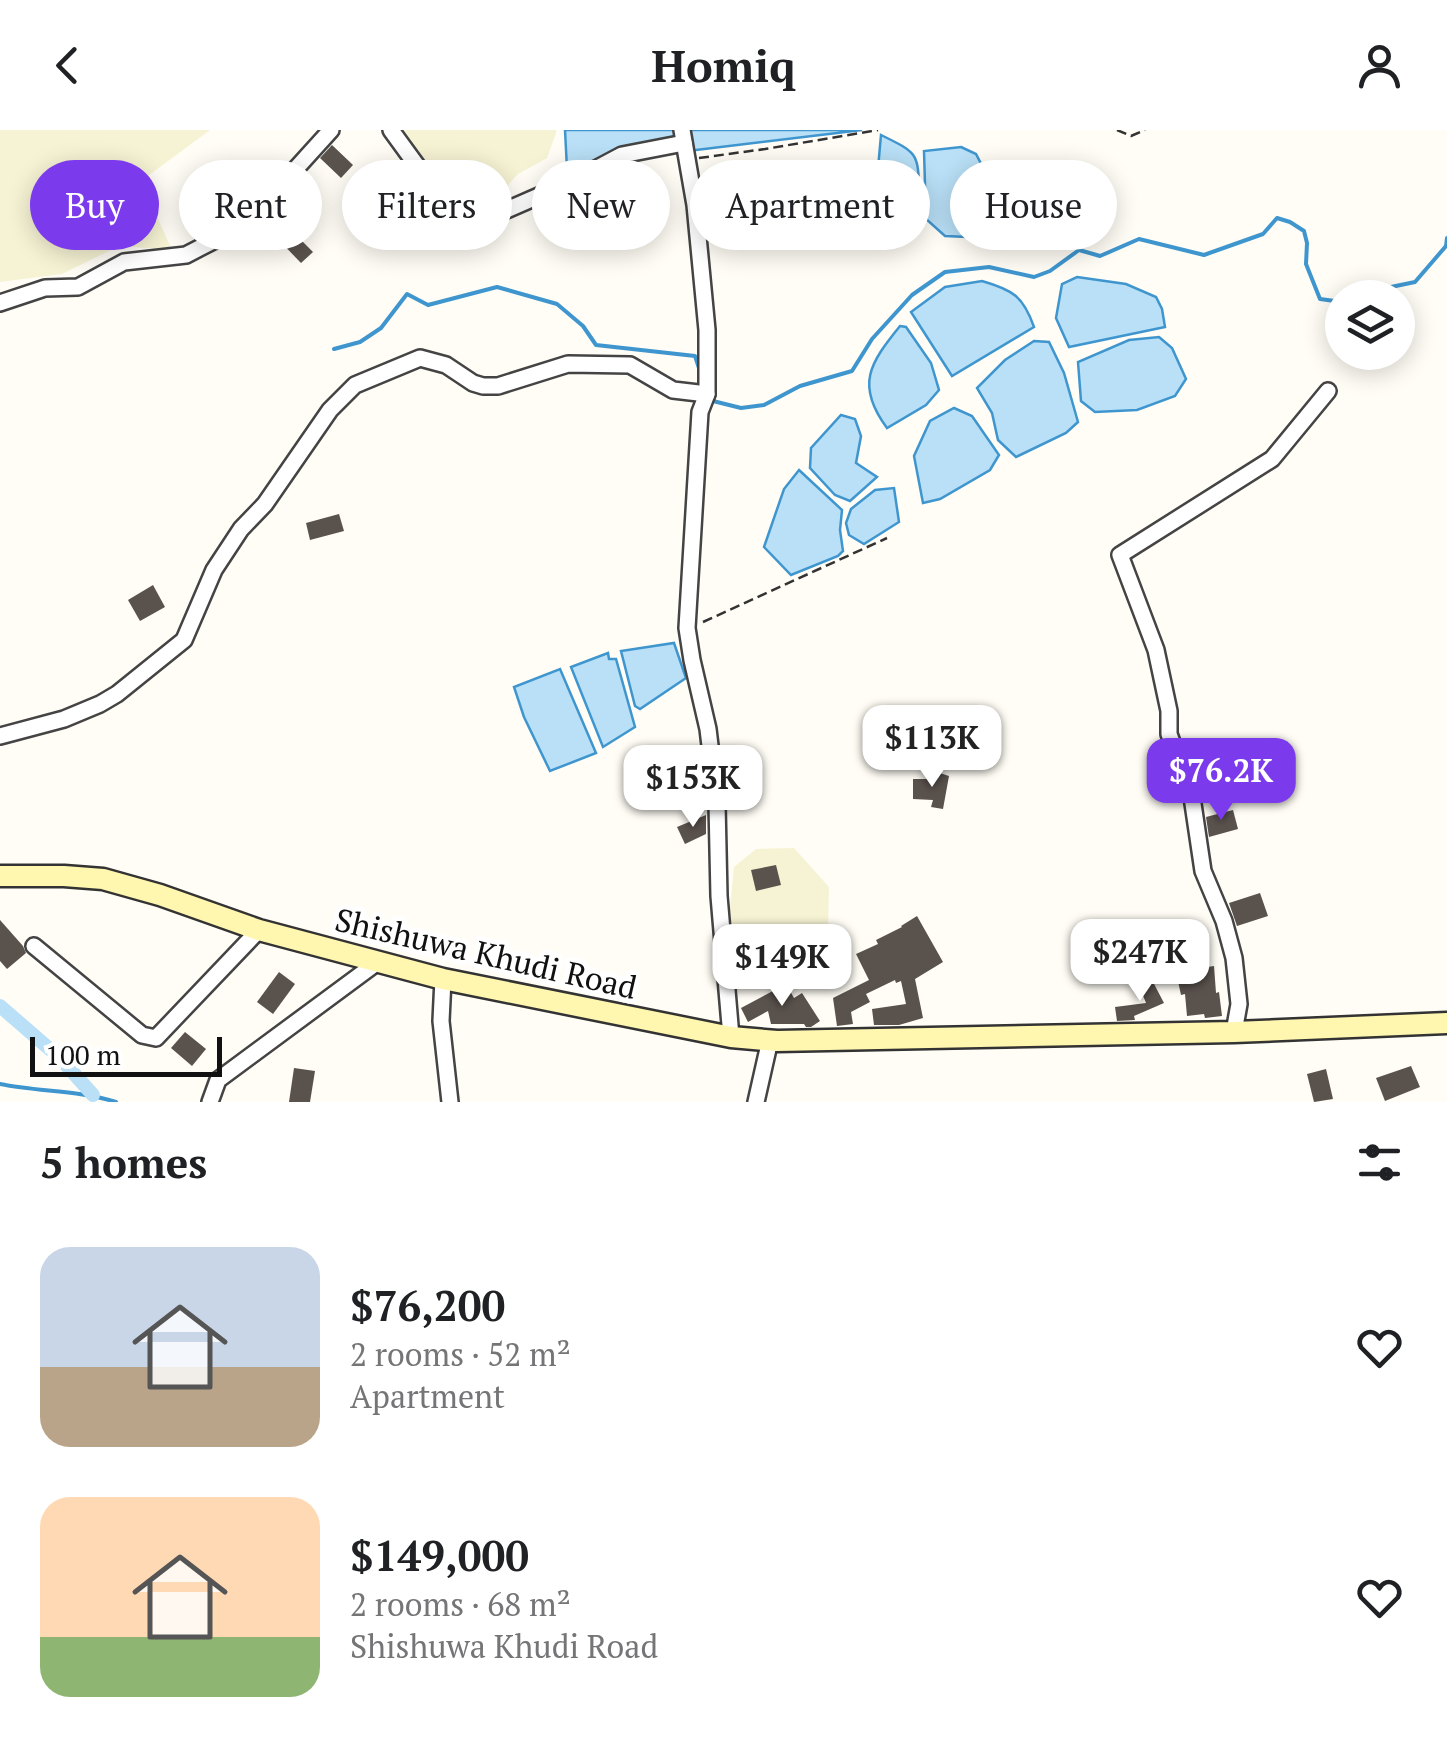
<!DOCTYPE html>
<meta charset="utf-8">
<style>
:root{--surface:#fff;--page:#f2f2f2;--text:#202124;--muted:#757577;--accent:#7c3aed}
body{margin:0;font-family:"PT Serif",serif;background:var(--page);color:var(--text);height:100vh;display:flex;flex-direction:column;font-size:38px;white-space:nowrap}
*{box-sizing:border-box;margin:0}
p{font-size:32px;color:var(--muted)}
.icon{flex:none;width:55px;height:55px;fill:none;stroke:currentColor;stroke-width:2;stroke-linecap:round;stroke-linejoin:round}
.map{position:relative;height:972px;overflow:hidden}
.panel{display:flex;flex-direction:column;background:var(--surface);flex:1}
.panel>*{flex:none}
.guide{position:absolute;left:30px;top:30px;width:1388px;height:90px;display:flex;gap:20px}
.controls{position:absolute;left:1325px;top:150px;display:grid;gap:20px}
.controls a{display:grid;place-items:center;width:90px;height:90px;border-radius:50%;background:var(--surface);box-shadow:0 5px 25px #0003;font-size:50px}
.scale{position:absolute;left:30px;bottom:25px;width:192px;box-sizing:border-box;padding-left:10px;border:5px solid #111;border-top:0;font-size:28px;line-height:35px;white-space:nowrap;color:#111;-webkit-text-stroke:8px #fff;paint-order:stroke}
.price{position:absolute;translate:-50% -85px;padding:0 22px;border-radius:20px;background:#fff;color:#222;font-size:32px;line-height:65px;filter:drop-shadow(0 2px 5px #0008)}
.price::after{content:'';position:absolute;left:50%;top:60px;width:30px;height:22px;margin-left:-15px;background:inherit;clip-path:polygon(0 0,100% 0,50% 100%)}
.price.on{background:var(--accent);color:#fff}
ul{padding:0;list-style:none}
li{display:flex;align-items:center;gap:30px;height:250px;padding:0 40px}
li span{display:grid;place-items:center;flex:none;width:280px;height:200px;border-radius:30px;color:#555}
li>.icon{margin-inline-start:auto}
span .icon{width:120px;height:120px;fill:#fffc;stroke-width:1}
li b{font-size:42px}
h2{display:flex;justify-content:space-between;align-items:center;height:120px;padding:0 40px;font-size:42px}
.chip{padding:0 35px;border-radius:45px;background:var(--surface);box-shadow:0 5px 25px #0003;font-size:35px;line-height:90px}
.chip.on{background:var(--accent);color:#fff}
header{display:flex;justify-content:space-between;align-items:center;height:130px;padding:0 40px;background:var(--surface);font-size:45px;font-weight:800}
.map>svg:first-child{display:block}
</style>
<header><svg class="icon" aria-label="back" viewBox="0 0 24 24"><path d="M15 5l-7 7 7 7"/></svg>Homiq<svg class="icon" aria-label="person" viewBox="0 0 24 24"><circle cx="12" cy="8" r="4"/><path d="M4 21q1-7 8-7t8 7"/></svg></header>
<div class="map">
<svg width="1447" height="972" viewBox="0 0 1447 972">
<rect width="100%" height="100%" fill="#fffdf5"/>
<!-- farmland -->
<g fill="#f6f3d4">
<path d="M 0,0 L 210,0 L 141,51 L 172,120 L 119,116 L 62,144 L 0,152 Z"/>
<path d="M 400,0 L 556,0 L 556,3 L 547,28 L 518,44 L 491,74 L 459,82 Z"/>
<path d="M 794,718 L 829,757 L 828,796 L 811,811 L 738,837 L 727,809 L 734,737 L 756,719 Z"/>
</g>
<!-- water -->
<g fill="#b9e0f7" stroke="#3f96cf" stroke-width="2.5">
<path d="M 565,0 L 862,0 L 696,20 L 638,21 L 579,49 L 567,39 Z"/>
<path d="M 881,5 C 920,24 917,23 920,65 L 914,72 L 882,69 L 877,50 Z"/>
<path d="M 961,17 L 976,24 L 1008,86 L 1011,108 L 1002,114 L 982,114 L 968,107 L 945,106 L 926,89 L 924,21 Z"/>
<path d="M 1077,147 L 1126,154 L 1156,167 L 1162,179 L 1165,197 L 1069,217 L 1056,188 L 1062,154 Z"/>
<path d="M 982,151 C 1013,160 1023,166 1034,197 L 952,246 L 911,182 L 945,157 Z"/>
<path d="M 900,196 L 906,197 L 931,233 L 939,260 L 926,275 L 887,298 C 855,255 870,233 900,196 Z"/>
<path d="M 1159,207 L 1172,218 L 1186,249 L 1175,266 L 1137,280 L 1095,282 L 1081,271 L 1078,232 L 1129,210 Z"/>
<path d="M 1034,211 L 1049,212 L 1064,243 L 1078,292 L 1066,303 L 1016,327 L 998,310 L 992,283 L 977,258 L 1005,230 Z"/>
<path d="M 954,278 L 972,286 L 999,325 L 990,340 L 940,369 L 923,373 L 914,326 L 930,291 Z"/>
<path d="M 841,285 L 855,289 L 861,306 L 856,333 L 877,347 L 850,371 L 835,365 L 810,338 L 811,318 Z"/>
<path d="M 799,340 L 842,380 L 840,400 L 843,421 L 838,426 L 791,445 L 764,417 L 784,359 Z"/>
<path d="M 894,358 L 899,392 L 864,414 L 849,405 L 846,393 L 851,379 L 875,360 Z"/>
<path d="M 674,513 L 686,548 L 640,579 L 635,576 L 621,521 Z"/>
<path d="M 608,523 L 609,529 L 616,529 L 635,597 L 603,617 L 571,537 Z"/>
<path d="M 560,539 L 596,623 L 550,641 L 524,587 L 514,557 Z"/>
</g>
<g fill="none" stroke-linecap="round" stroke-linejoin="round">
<!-- stream -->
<g stroke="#3f96cf" stroke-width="4">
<path d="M 1375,168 L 1391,157 L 1415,152 L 1446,116 L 1447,108"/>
<path d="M 334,219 L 360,212 L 381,198 L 407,164 L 428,175 L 497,157 L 557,174 L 583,196 L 596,215 L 695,226 L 700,241"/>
<path d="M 713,271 L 741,278 L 764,275 L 800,256 L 852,241 L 872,209 L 912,165 L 945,142 L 989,137 L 1034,147 L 1050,141 L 1079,120 L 1100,126 L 1139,109 L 1204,125 L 1263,104 L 1277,88 L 1290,92 L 1304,101 L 1307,113 L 1306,134 L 1320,169 L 1342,172"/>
<path d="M 0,954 C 39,962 78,960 116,972"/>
</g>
<!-- canal -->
<path stroke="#b9e0f7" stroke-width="14" d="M 0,876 L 60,928 L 93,965"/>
</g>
<!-- building -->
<g fill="#5a524d">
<path d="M 332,15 L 353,35 L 341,48 L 320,28 Z"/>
<path d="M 736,41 L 739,60 L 711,65 L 708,46 Z"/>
<path d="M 607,46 L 610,54 L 573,70 L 582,90 L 569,96 L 557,70 Z"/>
<path d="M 286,95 L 313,122 L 301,133 L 275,106 Z"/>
<path d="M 339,384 L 344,401 L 310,410 L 306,393 Z"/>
<path d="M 153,455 L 165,477 L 140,491 L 128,470 Z"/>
<path d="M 937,642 L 949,646 L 943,679 L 931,677 L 933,670 L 913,669 L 913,649 L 936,649 Z"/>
<path d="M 1233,680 L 1238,699 L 1209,707 L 1206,687 Z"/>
<path d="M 706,685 L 706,704 L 685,714 L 677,697 Z"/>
<path d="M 776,735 L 781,755 L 756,761 L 751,740 Z"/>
<path d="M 1260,763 L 1268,786 L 1237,796 L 1229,773 Z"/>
<path d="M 917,786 L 943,832 L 915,849 L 923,888 L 899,895 L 874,895 L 872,879 L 906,874 L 901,851 L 896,853 L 895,850 L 866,864 L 870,872 L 851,882 L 853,894 L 837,896 L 833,868 L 869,850 L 856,824 L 878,814 L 876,810 L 902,797 L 901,796 Z"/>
<path d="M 0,790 L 23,816 L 26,823 L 7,839 L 0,831 Z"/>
<path d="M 1214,836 L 1216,863 L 1219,862 L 1222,886 L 1205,888 L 1204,884 L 1187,886 L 1185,864 L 1181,865 L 1176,842 Z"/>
<path d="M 279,842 L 295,854 L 273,884 L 257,872 Z"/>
<path d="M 1153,852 L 1164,873 L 1134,886 L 1135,890 L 1117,891 L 1115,877 L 1146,873 L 1140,858 Z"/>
<path d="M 786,854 L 794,868 L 802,863 L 820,891 L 811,897 L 806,897 L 804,894 L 771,894 L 768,881 L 748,892 L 741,878 Z"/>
<path d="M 185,902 L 206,919 L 192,936 L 171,918 Z"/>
<path d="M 1411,936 L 1420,957 L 1385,971 L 1376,948 Z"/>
<path d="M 294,938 L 315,941 L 310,972 L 289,972 Z"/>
<path d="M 1326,939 L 1333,969 L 1314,972 L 1307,944 Z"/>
</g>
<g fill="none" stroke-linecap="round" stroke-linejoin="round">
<!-- street casing -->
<g stroke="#444" stroke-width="20">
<g id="street">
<path d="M 391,0 L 463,99 L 573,51 L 622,25 L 684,13"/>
<path d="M 682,0 L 695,75 L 707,200 L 707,264 L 700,282 L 687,498 L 692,530 L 708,599 L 717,674 L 719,766 L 731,907"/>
<path d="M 0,173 L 45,158 L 78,157 L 124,132 L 186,125 L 215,110 L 248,88 L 252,81 L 264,74 L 331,0"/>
<path d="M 0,606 L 64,589 L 100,574 L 117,564 L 184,510 L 214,440 L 241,399 L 265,374 L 330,280 L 355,255 L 420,228 L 446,235 L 473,253 L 483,256 L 498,256 L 568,234 L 630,235 L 673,260 L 707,264"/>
<path d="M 34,816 L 142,905 L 156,908 L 259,800"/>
<path d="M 443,849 L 441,891 L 450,972"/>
<path d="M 1234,902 L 1239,874 L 1234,828 L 1224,791 L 1203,741 L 1192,667 L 1169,604 L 1169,581 L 1156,520 L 1120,425 L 1272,329 L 1328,261"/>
<path d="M 210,972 L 218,950 L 379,831"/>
<path d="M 756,972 L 770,910"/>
</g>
</g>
<!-- secondary casing -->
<g stroke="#333" stroke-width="25">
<path id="secondary" d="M 0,746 L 64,746 L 103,749 L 160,765 L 259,800 L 443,849 L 731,907 L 777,911 L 1234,902 L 1447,893"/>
</g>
<!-- path -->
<g stroke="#333" stroke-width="2.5" stroke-dasharray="10 5" stroke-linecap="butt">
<path d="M 1117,0 L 1131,6 L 1145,0"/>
<path d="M 699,28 L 765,19 L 878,0"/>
<path d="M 703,492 L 887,408"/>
</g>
<!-- street -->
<use href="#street" stroke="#fff" stroke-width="15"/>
<!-- secondary -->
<use href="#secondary" stroke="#fff6b0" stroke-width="20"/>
</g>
<g text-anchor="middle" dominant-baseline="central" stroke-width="10" stroke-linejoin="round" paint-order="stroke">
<!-- street labels -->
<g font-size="32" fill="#111" stroke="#fff">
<text transform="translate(486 823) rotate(13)">Shishuwa Khudi Road</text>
</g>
</g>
</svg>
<div class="controls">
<a><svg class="icon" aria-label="layers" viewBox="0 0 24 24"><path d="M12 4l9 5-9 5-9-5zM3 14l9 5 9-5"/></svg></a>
</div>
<div class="scale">100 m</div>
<b class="price" style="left:932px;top:660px">$113K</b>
<b class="price on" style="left:1221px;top:693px">$76.2K</b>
<b class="price" style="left:693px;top:700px">$153K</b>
<b class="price" style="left:1140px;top:874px">$247K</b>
<b class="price" style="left:782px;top:879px">$149K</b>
<div class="guide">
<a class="chip on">Buy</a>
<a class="chip">Rent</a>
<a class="chip">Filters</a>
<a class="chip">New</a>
<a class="chip">Apartment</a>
<a class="chip">House</a>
</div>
</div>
<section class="panel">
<h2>5 homes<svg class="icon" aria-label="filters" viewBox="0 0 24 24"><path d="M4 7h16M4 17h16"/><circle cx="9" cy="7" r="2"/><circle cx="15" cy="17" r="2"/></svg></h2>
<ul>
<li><span style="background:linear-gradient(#c9d6e8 60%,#b9a48a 0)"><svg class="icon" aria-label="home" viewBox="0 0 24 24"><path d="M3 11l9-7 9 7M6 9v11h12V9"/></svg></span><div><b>$76,200</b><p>2 rooms · 52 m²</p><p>Apartment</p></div><svg class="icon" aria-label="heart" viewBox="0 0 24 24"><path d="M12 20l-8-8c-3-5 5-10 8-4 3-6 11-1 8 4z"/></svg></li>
<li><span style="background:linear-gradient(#ffd9b3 70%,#8fb573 0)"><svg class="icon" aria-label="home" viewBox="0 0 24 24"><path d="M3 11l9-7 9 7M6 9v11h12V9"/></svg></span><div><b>$149,000</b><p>2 rooms · 68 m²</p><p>Shishuwa Khudi Road</p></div><svg class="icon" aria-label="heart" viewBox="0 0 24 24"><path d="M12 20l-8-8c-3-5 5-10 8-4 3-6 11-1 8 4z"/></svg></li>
</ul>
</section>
